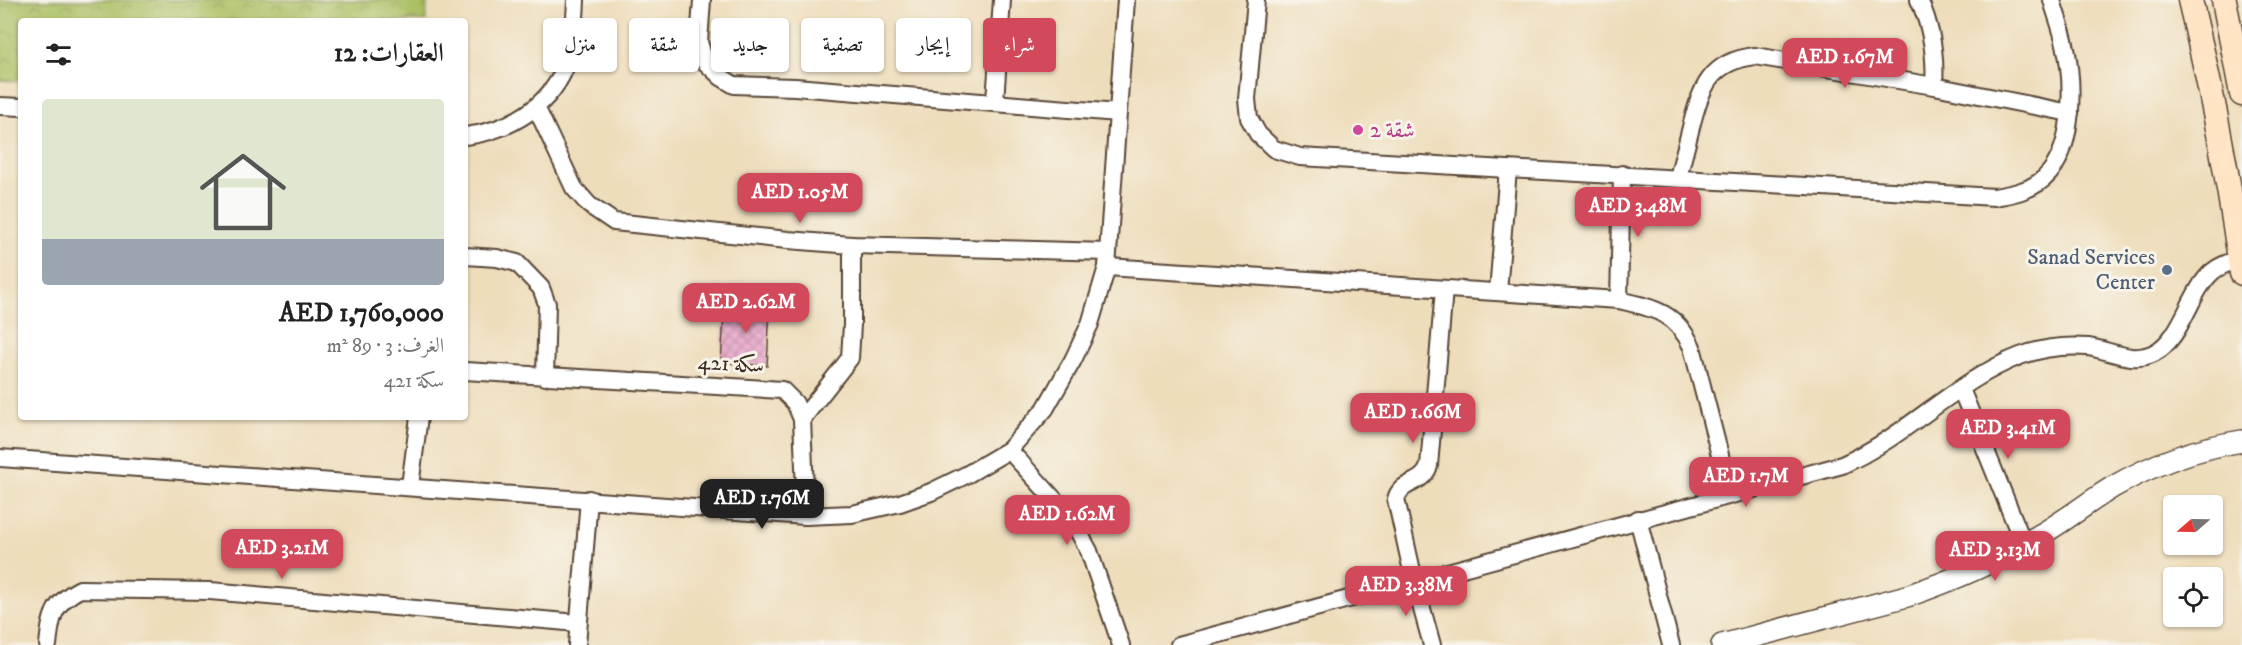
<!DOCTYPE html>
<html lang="ar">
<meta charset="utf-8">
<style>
:root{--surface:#fff;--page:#f6f6f6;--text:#222;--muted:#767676;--line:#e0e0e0;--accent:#d1495b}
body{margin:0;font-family:"IM FELL DW Pica",Amiri,serif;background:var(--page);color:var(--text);direction:rtl;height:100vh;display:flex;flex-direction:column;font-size:22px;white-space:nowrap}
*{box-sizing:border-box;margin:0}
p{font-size:20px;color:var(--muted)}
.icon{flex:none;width:33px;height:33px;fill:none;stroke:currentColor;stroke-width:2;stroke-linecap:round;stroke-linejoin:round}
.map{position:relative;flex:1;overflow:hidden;direction:ltr}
.details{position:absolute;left:18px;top:18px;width:450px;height:402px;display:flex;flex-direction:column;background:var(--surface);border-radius:6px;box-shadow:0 2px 4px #0004;direction:rtl}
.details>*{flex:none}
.banner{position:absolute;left:486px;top:18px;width:570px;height:54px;direction:rtl;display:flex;gap:12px}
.needle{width:39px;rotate:250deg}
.buttons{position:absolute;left:2163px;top:495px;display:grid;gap:12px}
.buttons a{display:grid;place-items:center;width:60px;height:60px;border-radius:6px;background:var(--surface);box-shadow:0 2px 4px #0004;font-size:30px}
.price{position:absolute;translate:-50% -51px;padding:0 14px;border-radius:12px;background:var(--accent);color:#fff;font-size:20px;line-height:39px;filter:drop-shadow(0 2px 3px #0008)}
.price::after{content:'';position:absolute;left:50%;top:36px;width:18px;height:14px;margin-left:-9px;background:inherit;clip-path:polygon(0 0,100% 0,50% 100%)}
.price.current{background:#222;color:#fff}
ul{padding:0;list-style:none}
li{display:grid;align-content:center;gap:12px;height:318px;padding:0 24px}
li+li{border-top:2px solid var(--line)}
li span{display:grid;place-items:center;height:186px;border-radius:6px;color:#555}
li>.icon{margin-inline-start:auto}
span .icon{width:108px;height:108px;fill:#fffc;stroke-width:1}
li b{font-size:26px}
h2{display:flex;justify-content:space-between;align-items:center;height:72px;padding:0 24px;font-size:26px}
.tag{padding:0 21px;border-radius:6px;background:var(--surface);box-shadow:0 2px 4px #0004;font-size:21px;line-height:54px}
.tag.current{background:var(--accent);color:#fff}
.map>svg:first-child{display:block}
</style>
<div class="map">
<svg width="2242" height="645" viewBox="0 0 2242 645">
<defs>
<pattern id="park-crowns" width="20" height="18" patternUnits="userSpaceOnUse" patternTransform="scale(1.5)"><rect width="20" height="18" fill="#aac064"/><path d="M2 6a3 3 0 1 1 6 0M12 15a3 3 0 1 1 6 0" fill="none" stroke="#8c9c52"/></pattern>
<pattern id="building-cross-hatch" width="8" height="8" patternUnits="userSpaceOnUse" patternTransform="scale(1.5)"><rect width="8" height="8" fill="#e9a6cb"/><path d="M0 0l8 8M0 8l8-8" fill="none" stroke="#be87a4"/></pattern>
</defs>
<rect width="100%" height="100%" fill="#f7f3e8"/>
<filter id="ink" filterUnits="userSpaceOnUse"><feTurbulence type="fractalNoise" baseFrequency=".0167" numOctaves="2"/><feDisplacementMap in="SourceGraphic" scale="12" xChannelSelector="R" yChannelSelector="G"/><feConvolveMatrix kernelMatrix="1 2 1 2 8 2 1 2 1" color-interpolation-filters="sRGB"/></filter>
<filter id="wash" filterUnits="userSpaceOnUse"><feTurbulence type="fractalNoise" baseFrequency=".008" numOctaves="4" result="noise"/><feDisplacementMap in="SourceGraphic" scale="24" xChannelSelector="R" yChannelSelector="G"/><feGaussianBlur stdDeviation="1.35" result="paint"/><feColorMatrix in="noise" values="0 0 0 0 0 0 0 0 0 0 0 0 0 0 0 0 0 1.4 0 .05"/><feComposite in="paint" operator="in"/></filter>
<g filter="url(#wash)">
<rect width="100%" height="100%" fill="#edb"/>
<!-- park -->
<path fill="url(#park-crowns)" stroke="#727541" stroke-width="1.5" d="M 0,0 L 427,0 L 426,21 L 21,21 L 21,81 L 0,80 Z"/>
<g id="blocks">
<!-- building -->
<path fill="url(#building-cross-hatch)" d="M 725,303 L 770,306 L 767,366 L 721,362 Z"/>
</g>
</g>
<g filter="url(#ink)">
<use href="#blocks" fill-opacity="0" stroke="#564536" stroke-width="1.5"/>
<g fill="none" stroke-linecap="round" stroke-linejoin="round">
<!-- minor casing -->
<g stroke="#564536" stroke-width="20">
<g id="minor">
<path d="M 702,0 L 699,42 L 705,62 L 721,77 L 734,85 L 795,87 L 1118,113"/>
<path d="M 1256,0 L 1247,99 L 1249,118 L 1258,134 L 1274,149 L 1300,157 L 1995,197 C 2010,194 2025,192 2038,183 C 2076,158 2074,83 2065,44 C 2062,29 2056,15 2052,0"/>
<path d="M 1919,0 C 1932,28 1936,56 1934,86"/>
<path d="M 995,101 L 1002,0"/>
<path d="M 0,106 L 21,107"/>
<path d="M 536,107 L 574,188 L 589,205 L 614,222 L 788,240 L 852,245 L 1108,252"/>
<path d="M 465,136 C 510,131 553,105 568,60 C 574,41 575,20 576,0"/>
<path d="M 1678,178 C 1682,161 1687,144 1691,127 C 1701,88 1710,61 1755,56 L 1934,86 L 2070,113"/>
<path d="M 465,256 L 497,258 L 517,263 L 541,288 L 547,304 L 545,377"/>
<path d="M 1107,267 L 1619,300 C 1653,308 1676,312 1692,347 L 1730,494"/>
<path d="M 1498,292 L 1508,169"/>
<path d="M 1619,300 L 1622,174"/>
<path d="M 465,371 L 782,390 L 795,403 L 802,419 L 806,516"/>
<path d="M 1961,389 L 2024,545"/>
<path d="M 802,419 L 850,358 L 852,325 L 852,245"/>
<path d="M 1009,450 L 1071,518 L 1089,551 L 1121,645"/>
<path d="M 0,458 L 806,516 L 852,514 L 900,503 L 931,492 L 968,474 L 1009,450 L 1045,409 L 1073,360 L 1090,324 L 1107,267 L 1126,0"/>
<path d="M 410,486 L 419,417"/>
<path d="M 1638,519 L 1671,645"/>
<path d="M 48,645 C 51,616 53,603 80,589 L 210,591 L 578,623"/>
<path d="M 577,645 L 589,499"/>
<path d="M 1179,645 L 1842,465 C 1906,437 1955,381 2020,356 C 2042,348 2065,345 2088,347 C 2110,350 2132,364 2154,353 C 2182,339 2189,293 2212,272 C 2220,265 2230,262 2240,259"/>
<path d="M 1432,645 L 1414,580 L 1396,499 C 1402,479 1421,487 1429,466 L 1444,289"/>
</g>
</g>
<!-- tertiary casing -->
<g stroke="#564536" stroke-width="24">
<path id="tertiary" d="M 1722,645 L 1907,596 C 1954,580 1998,561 2040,535 C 2065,521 2088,502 2113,487 C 2153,464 2197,448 2242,441"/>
</g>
<!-- secondary casing -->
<g stroke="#564536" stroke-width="27">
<g id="secondary">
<path d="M 2190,0 C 2212,90 2229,181 2242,273"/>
<path d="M 2224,0 L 2242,94"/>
</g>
</g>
<!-- minor -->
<use href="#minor" stroke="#fff" stroke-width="16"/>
<!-- tertiary -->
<use href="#tertiary" stroke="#fff" stroke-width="21"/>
<!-- secondary -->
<use href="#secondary" stroke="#ffe4c6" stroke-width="24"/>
</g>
</g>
<!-- markers -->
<circle fill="#d1479c" stroke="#f7f3e8" stroke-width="2" cx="1358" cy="130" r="6"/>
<circle fill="#5c6f8a" stroke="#f7f3e8" stroke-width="2" cx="2167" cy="270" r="6"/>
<g text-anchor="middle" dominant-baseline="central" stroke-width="6" stroke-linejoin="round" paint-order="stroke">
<!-- hotel labels -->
<g font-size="22" fill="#b23c85" stroke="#f7f3e8" text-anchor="start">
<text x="1370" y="130">شقة 2</text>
</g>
<!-- service labels -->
<g font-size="22" fill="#4e5e75" stroke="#f7f3e8" text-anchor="end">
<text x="2155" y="257">Sanad Services<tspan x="2155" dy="25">Center</tspan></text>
</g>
<!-- street labels -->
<g font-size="22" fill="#3b2a1e" stroke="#f7f3e8">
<text transform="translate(731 364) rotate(3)">سكة 421</text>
</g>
</g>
</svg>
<div class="buttons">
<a><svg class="needle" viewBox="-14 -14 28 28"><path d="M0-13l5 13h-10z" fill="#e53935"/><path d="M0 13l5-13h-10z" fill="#767676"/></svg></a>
<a><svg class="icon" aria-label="locate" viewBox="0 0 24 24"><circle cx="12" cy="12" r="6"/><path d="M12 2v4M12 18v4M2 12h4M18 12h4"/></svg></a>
</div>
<b class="price" style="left:1845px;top:89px">AED 1.67M</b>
<b class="price" style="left:800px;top:224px">AED 1.05M</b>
<b class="price" style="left:1638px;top:238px">AED 3.48M</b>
<b class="price" style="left:746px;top:334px">AED 2.62M</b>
<b class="price" style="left:1413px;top:444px">AED 1.66M</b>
<b class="price" style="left:2008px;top:460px">AED 3.41M</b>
<b class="price" style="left:1746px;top:508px">AED 1.7M</b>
<b class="price current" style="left:762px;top:530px">AED 1.76M</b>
<b class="price" style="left:1067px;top:546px">AED 1.62M</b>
<b class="price" style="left:282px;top:580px">AED 3.21M</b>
<b class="price" style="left:1995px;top:582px">AED 3.13M</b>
<b class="price" style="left:1406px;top:617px">AED 3.38M</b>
<div class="banner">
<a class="tag current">شراء</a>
<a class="tag">إيجار</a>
<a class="tag">تصفية</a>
<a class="tag">جديد</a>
<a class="tag">شقة</a>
<a class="tag">منزل</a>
</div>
<section class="details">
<h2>العقارات: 12<svg class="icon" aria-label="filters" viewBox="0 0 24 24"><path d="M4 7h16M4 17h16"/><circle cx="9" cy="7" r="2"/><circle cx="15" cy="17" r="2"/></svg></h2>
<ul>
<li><span style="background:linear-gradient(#dfe7d0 75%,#9aa5b1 0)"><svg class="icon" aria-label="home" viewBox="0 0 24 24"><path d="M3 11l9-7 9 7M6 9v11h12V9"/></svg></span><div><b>AED 1,760,000</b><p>الغرف: 3 · 89 m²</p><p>سكة 421</p></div></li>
</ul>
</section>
</div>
